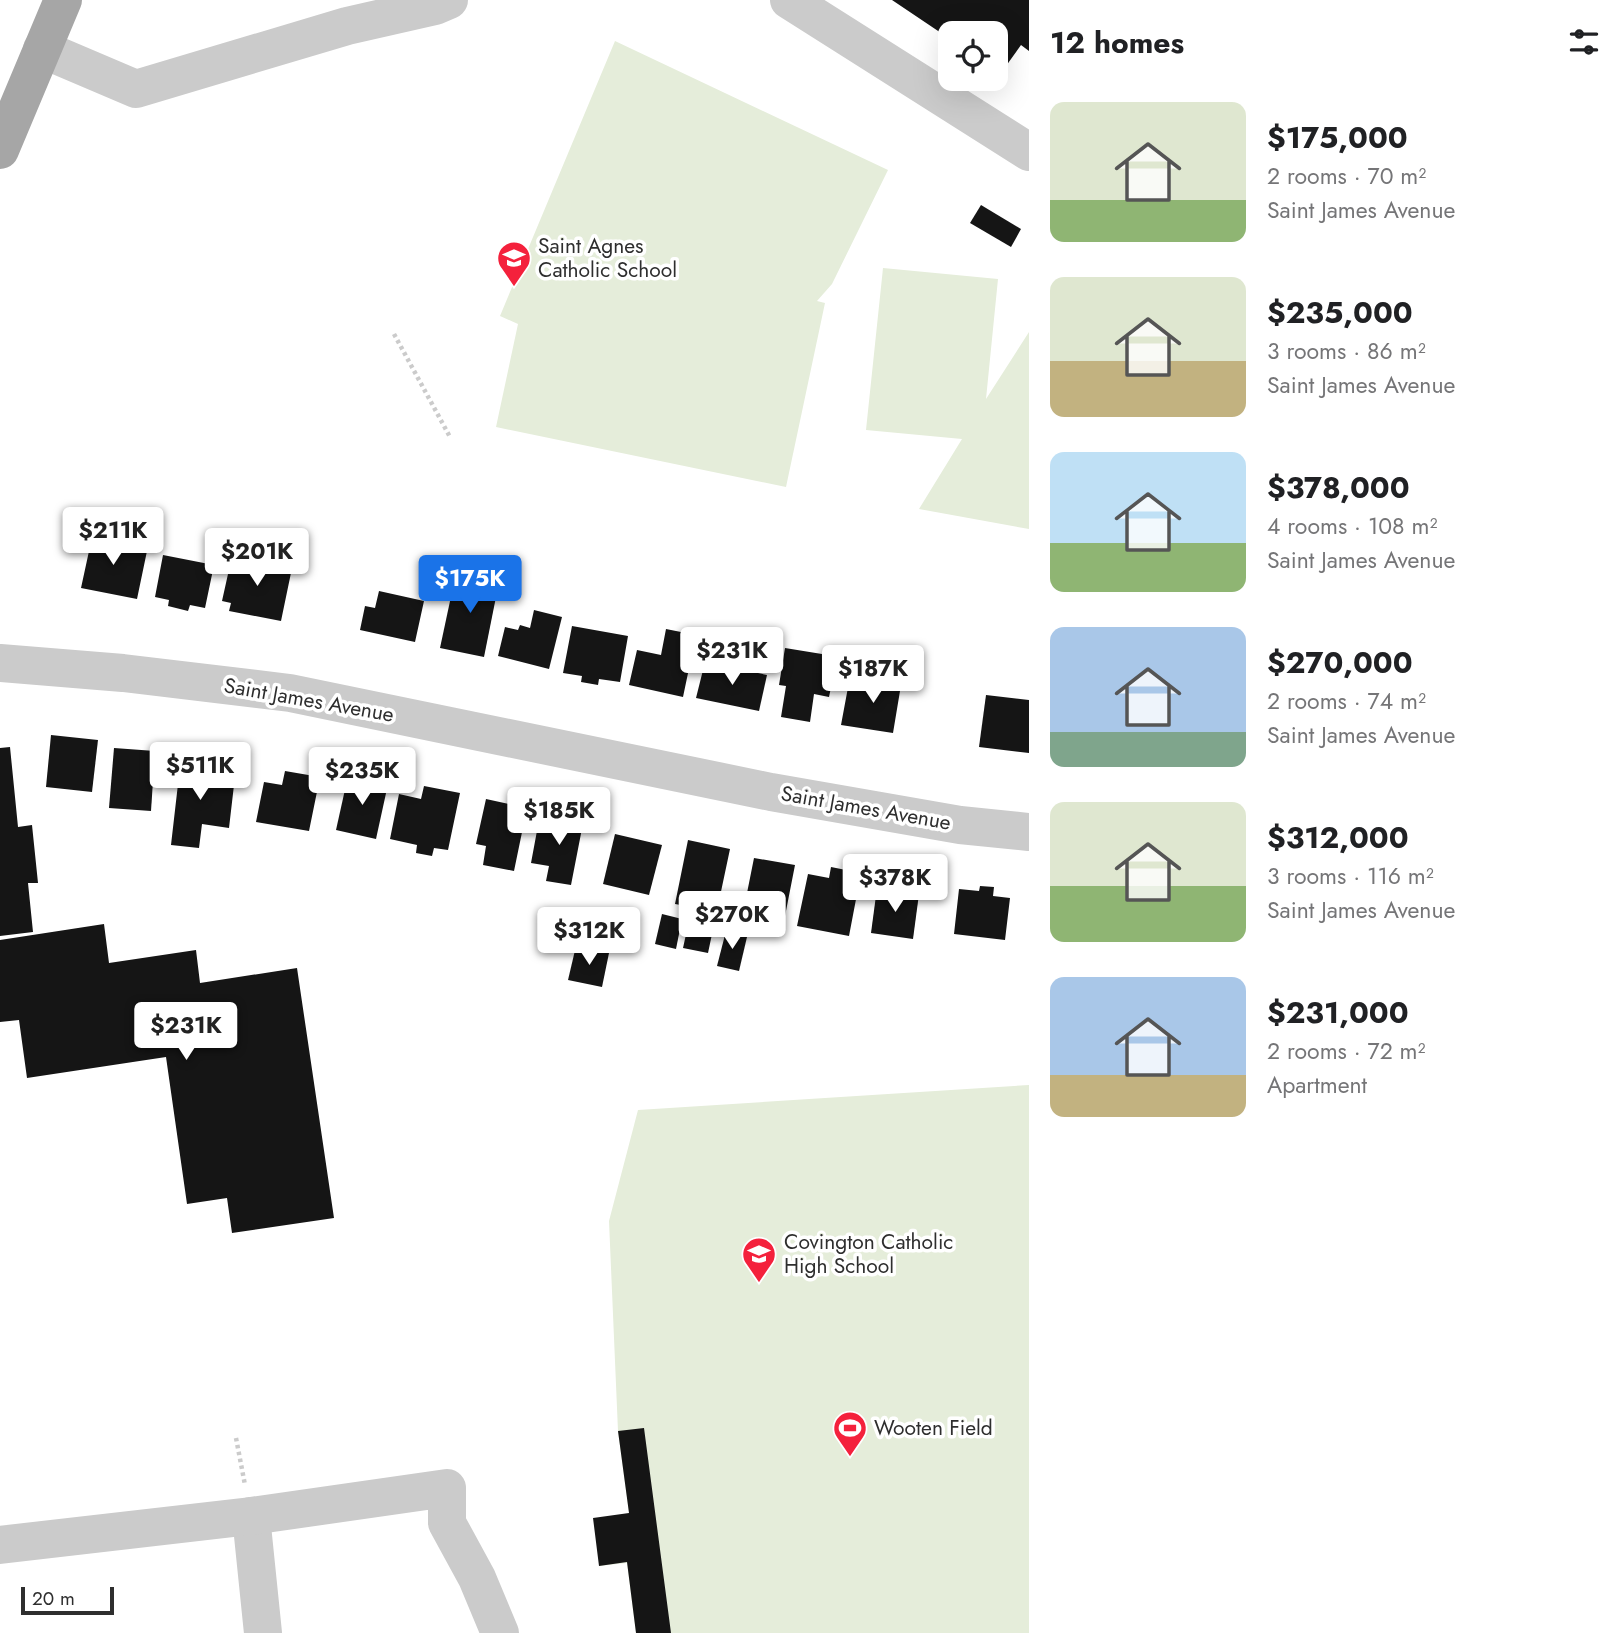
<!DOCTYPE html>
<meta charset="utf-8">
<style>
:root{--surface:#fff;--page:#f6f6f6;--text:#202124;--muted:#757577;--accent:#1a73e8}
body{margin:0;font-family:Jost,sans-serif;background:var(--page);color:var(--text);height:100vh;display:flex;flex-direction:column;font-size:26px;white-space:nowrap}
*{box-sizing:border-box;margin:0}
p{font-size:23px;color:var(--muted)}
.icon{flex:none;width:38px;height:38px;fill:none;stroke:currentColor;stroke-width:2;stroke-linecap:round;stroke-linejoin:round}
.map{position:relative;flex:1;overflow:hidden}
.drawer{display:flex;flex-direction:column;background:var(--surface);width:595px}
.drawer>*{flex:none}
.fabs{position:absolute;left:938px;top:21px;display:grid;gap:14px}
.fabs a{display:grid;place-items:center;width:70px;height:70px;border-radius:14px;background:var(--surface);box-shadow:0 7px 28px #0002;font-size:35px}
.scale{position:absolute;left:21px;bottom:18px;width:93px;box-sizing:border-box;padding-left:7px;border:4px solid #2e2e2e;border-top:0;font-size:19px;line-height:24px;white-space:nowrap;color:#2e2e2e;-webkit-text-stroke:5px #fff;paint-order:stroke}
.price{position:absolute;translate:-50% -60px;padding:0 16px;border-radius:7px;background:#fff;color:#222;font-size:23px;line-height:46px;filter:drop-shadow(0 2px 4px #0008)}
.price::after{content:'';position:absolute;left:50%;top:42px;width:21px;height:16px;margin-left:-10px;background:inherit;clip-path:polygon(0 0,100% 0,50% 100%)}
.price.active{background:var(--accent);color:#fff}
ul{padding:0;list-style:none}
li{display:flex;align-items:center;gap:21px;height:175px;padding:0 21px}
li span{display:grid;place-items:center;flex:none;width:196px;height:140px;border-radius:14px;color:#555}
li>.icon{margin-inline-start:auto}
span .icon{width:84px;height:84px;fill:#fffc;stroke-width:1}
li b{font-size:30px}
h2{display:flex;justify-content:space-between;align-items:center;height:84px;padding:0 21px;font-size:30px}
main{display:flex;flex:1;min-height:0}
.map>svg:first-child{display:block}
</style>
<main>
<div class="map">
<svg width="1029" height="1633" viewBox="0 0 1029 1633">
<rect width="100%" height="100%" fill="#fff"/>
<!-- green -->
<g fill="#e5edda">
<path d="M 615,41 L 888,170 L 832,284 L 817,301 L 825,303 L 786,487 L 496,427 L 518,324 L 500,316 Z"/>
<path d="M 883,268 L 998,279 L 986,399 L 1029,332 L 1029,529 L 919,509 L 962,439 L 866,430 Z"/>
<path d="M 1029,1085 L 1029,1633 L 636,1633 L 627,1563 L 599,1566 L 629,1513 L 618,1431 L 609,1221 L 638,1110 Z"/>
</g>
<!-- building -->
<g fill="#151515">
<path d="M 892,0 L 1029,0 L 1029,51 L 1021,45 L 1001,73 L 996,70 L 996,33 L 950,33 L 950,39 Z"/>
<path d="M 981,205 L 1021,229 L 1011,247 L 970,223 Z"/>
<path d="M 94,528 L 114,532 L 112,543 L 147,551 L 137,599 L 81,588 Z"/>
<path d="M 163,555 L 214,565 L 205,608 L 190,605 L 188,611 L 168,606 L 169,600 L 155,597 Z"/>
<path d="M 232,556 L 292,568 L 281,621 L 229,611 L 231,603 L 222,601 Z"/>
<path d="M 456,573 L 499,582 L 484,657 L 440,648 Z"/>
<path d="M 379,591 L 424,601 L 415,642 L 360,630 L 365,606 L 375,608 Z"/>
<path d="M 534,610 L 562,617 L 549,669 L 498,656 L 505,627 L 518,630 L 520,625 L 530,628 Z"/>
<path d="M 572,626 L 628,636 L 620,682 L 599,679 L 598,685 L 581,682 L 582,676 L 563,673 Z"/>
<path d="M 666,629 L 696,635 L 683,697 L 629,685 L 637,650 L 661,655 Z"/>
<path d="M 785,648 L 828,655 L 825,671 L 834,673 L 829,697 L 814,694 L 810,722 L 781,717 L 786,686 L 779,685 Z"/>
<path d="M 705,662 L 767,675 L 759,711 L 696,698 Z"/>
<path d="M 881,675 L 902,679 L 893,733 L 841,725 L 849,682 L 879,687 Z"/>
<path d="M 986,695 L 1029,700 L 1029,753 L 979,747 Z"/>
<path d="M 51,735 L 98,740 L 92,792 L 46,787 Z"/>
<path d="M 10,747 L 18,827 L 32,825 L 38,883 L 28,883 L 33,932 L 0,936 L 0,748 Z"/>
<path d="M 114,748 L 155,751 L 151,811 L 109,808 Z"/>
<path d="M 181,758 L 206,761 L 204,770 L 229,773 L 227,784 L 234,785 L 229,828 L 202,824 L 199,848 L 171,845 Z"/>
<path d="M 285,771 L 320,777 L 309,831 L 256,822 L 264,782 L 282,785 Z"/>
<path d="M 348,776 L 388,784 L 376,839 L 336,830 Z"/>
<path d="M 424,786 L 460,793 L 448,850 L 434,848 L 432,856 L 416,853 L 417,845 L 390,839 L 399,794 L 421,799 Z"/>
<path d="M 486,799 L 527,808 L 514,871 L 483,865 L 486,846 L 476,844 Z"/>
<path d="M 564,810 L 585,813 L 571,885 L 546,881 L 549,866 L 531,863 L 539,820 L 561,824 Z"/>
<path d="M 615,834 L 662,845 L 649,895 L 603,884 Z"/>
<path d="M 688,840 L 730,849 L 708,953 L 683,948 L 692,907 L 675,904 Z"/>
<path d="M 754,858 L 795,865 L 785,916 L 768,913 L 766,923 L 742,918 Z"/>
<path d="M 831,867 L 861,873 L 849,936 L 797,926 L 808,874 L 829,878 Z"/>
<path d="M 980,886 L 994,887 L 993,896 L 1010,898 L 1005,940 L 954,934 L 959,889 L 979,891 Z"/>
<path d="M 877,888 L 919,894 L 913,939 L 871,933 Z"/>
<path d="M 662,914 L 682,919 L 676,949 L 655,944 Z"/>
<path d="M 104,924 L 109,963 L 196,950 L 200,983 L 297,968 L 334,1218 L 232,1233 L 227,1198 L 187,1204 L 166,1057 L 27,1078 L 19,1020 L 0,1022 L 0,940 Z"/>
<path d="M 726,931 L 747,937 L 739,971 L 717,966 Z"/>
<path d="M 576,946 L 609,953 L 602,987 L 568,980 Z"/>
<path d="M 644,1428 L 671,1633 L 636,1633 L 627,1562 L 599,1566 L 593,1518 L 629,1513 L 618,1431 Z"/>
</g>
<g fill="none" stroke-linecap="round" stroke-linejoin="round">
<!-- path -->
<g stroke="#cbcbcb" stroke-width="4.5" stroke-dasharray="3.5 3.5" stroke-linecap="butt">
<path d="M 394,334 L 450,437"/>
<path d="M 236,1438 L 245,1485"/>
</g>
<!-- minor -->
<g stroke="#cbcbcb" stroke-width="38">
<path d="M 789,0 L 1029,152"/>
<path d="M 42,49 L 136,89 L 347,26 L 435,6 L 449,0"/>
<path d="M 0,663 L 123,673 L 290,693 L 771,792 L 960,825 L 1029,832"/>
<path d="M 251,1516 L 263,1633"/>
<path d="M 0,1545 L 251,1516 L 447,1488 L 447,1523 L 477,1578 L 500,1633"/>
</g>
<!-- major -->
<path stroke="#a6a6a6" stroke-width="38" d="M 0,150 L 63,0"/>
</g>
<!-- icons -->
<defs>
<g id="school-pin" transform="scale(1.75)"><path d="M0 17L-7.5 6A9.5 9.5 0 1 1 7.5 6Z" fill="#f4213c" stroke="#fff"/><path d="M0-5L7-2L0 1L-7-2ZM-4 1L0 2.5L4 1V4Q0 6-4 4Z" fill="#fff"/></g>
<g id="stadium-pin" transform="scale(1.75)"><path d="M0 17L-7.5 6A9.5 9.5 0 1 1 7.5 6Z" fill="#f4213c" stroke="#fff"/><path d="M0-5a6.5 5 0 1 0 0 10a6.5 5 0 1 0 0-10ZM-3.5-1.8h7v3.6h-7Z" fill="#fff"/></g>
</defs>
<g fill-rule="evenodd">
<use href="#school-pin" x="514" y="258"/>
<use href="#school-pin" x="759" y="1254"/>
<use href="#stadium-pin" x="850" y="1428"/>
</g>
<g text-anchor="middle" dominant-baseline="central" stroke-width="7" stroke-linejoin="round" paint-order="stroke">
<!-- poi labels -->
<g font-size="21" fill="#2e2e2e" stroke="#fff" text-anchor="start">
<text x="538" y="246">Saint Agnes<tspan x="538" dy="24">Catholic School</tspan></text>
<text x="784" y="1242">Covington Catholic<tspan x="784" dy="24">High School</tspan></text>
<text x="874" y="1428">Wooten Field</text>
</g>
<!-- street labels -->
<g font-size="21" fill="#2e2e2e" stroke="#fff">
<text transform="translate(309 700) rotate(10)">Saint James Avenue</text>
<text transform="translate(866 808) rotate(10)">Saint James Avenue</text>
</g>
</g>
</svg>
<div class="fabs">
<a><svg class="icon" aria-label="locate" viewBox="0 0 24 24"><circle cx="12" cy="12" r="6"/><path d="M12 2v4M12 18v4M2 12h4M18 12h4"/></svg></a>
</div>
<div class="scale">20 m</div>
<b class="price" style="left:113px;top:567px">$211K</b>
<b class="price" style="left:257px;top:588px">$201K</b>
<b class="price active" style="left:470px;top:615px">$175K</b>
<b class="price" style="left:732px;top:687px">$231K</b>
<b class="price" style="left:873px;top:705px">$187K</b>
<b class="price" style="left:200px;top:802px">$511K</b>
<b class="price" style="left:362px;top:807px">$235K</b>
<b class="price" style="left:559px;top:847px">$185K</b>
<b class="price" style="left:895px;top:914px">$378K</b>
<b class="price" style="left:732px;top:951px">$270K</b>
<b class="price" style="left:589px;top:967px">$312K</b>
<b class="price" style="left:186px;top:1062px">$231K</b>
</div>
<section class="drawer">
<h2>12 homes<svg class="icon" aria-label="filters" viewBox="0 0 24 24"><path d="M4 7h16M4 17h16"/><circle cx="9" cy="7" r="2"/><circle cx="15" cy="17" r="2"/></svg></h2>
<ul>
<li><span style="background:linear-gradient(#dfe7d0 70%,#8fb573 0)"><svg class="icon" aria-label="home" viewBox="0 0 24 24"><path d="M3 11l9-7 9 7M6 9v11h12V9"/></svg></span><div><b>$175,000</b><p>2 rooms · 70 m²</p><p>Saint James Avenue</p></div></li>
<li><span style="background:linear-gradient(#dfe7d0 60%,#c2b280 0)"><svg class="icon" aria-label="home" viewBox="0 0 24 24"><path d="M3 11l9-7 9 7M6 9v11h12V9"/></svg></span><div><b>$235,000</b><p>3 rooms · 86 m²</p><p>Saint James Avenue</p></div></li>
<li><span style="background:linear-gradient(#bfe0f5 65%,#8fb573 0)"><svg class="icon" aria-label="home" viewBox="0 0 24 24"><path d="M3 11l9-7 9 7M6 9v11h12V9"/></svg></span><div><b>$378,000</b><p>4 rooms · 108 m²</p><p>Saint James Avenue</p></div></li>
<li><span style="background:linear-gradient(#a9c7e8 75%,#7fa58c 0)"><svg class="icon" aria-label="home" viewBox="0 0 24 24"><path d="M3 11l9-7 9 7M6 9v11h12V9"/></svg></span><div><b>$270,000</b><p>2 rooms · 74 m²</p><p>Saint James Avenue</p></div></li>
<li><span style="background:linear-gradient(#dfe7d0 60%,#8fb573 0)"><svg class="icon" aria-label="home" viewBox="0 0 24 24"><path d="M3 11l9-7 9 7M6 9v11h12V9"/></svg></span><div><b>$312,000</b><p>3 rooms · 116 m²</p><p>Saint James Avenue</p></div></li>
<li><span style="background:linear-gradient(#a9c7e8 70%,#c2b280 0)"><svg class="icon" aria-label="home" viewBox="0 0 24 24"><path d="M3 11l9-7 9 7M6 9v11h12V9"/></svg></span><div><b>$231,000</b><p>2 rooms · 72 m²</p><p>Apartment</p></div></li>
</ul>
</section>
</main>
